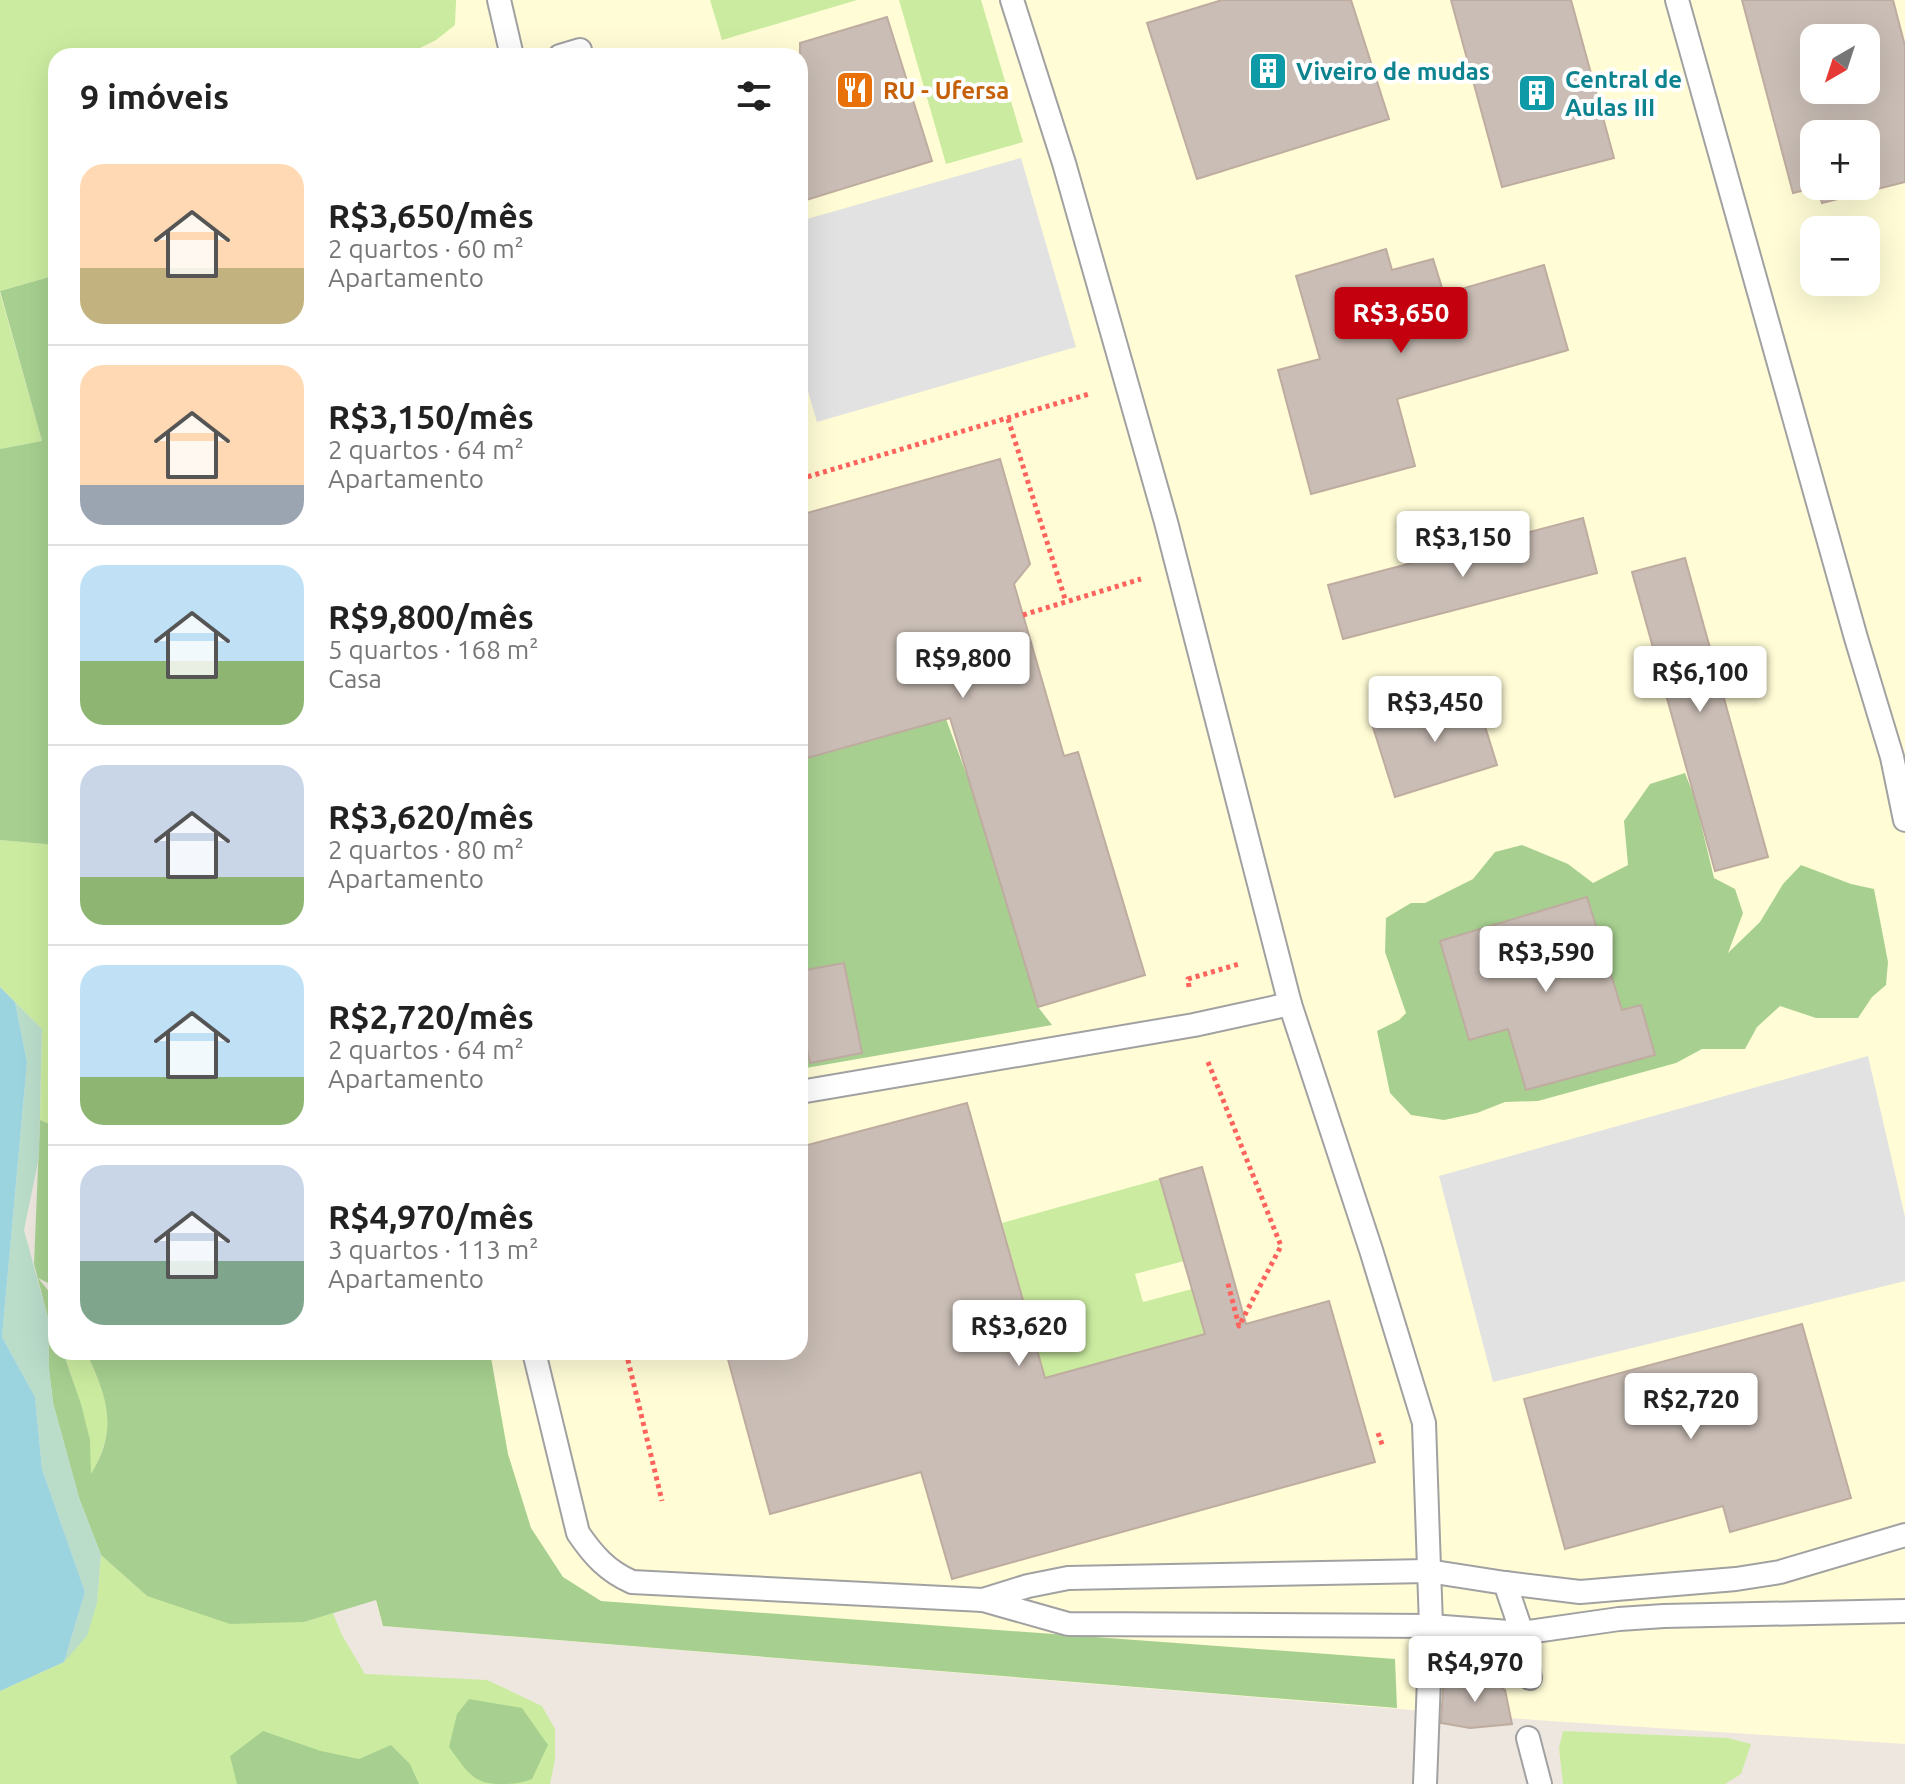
<!DOCTYPE html>
<html lang="pt">
<meta charset="utf-8">
<style>
:root{--surface:#fff;--page:#f2f2f2;--text:#222;--muted:#767676;--line:#e0e0e0;--accent:#c5000e}
body{margin:0;font-family:Ubuntu,sans-serif;background:var(--page);color:var(--text);height:100vh;display:flex;flex-direction:column;font-size:30px;white-space:nowrap}
*{box-sizing:border-box;margin:0}
p{font-size:26px;color:var(--muted)}
.icon{flex:none;width:44px;height:44px;fill:none;stroke:currentColor;stroke-width:2;stroke-linecap:round;stroke-linejoin:round}
.map{position:relative;flex:1;overflow:hidden}
.drawer{position:absolute;left:48px;top:48px;width:760px;height:1312px;display:flex;flex-direction:column;background:var(--surface);border-radius:24px;box-shadow:0 8px 32px #0002}
.drawer>*{flex:none}
.needle{width:52px;rotate:219deg}
.tools{position:absolute;left:1800px;top:24px;display:grid;gap:16px}
.tools a{display:grid;place-items:center;width:80px;height:80px;border-radius:16px;background:var(--surface);box-shadow:0 8px 32px #0002;font-size:40px}
.price{position:absolute;translate:-50% -68px;padding:0 18px;border-radius:8px;background:#fff;color:#222;font-size:26px;line-height:52px;filter:drop-shadow(0 2px 4px #0008)}
.price::after{content:'';position:absolute;left:50%;top:48px;width:24px;height:18px;margin-left:-12px;background:inherit;clip-path:polygon(0 0,100% 0,50% 100%)}
.price.selected{background:var(--accent);color:#fff}
ul{padding:0;list-style:none}
li{display:flex;align-items:center;gap:24px;height:200px;padding:0 32px}
li+li{border-top:2px solid var(--line)}
li span{display:grid;place-items:center;flex:none;width:224px;height:160px;border-radius:24px;color:#555}
li>.icon{margin-inline-start:auto}
span .icon{width:96px;height:96px;fill:#fffc;stroke-width:1}
li b{font-size:34px}
h2{display:flex;justify-content:space-between;align-items:center;height:96px;padding:0 32px;font-size:34px}
.map>svg:first-child{display:block}
</style>
<div class="map">
<svg width="1905" height="1784" viewBox="0 0 1905 1784">
<rect width="100%" height="100%" fill="#ede7df"/>
<!-- education -->
<path fill="#fffcd6" fill-rule="evenodd" d="M 0,0 L 1905,0 L 1905,1744 L 1535,1720 L 383,1626 L 305,1352 L 800,1352 L 800,56 L 56,56 L 56,489 L 0,293 ZM 1814,38 L 1866,38 L 1866,90 L 1814,90 ZM 1814,134 L 1866,134 L 1866,186 L 1814,186 ZM 1814,230 L 1866,230 L 1866,282 L 1814,282 Z"/>
<!-- grass -->
<g fill="#cbeca0">
<path d="M 0,0 L 456,0 L 456,2 L 455,25 L 436,40 L 404,56 L 56,56 L 56,275 L 0,291 Z"/>
<path d="M 710,0 L 857,0 L 722,40 Z"/>
<path d="M 899,0 L 981,0 L 1023,142 L 946,164 Z"/>
<path d="M 0,293 L 42,441 L 0,449 Z"/>
<path d="M 0,840 L 56,845 L 56,1127 L 40,1120 L 42,1029 L 0,987 Z"/>
<path d="M 1160,1179 L 1184,1261 L 1135,1274 L 1143,1302 L 1192,1289 L 1205,1335 L 1045,1378 L 1002,1223 Z"/>
<path d="M 63,1352 L 86,1352 C 110,1403 118,1424 91,1476 C 89,1428 79,1397 63,1352 Z"/>
<path d="M 101,1555 L 147,1596 L 304,1622 L 333,1613 L 342,1635 L 365,1674 L 487,1680 L 542,1706 L 555,1729 L 555,1759 L 550,1784 L 0,1784 L 0,1691 L 64,1662 L 97,1603 Z"/>
<path d="M 1563,1731 L 1728,1738 L 1751,1744 L 1741,1774 L 1725,1784 L 1563,1784 L 1559,1748 Z"/>
</g>
<!-- forest -->
<g fill="#a7d090" fill-rule="evenodd">
<path d="M 56,275 L 56,845 L 0,840 L 0,449 L 42,441 L 0,291 Z"/>
<path d="M 946,719 L 970,784 L 1038,1007 L 1052,1025 L 800,1069 L 800,1014 L 810,1062 L 862,1053 L 844,963 L 800,971 L 800,760 Z"/>
<path d="M 1685,773 L 1695,799 L 1714,878 L 1735,889 L 1743,913 L 1728,953 L 1760,922 L 1783,884 L 1801,865 L 1851,884 L 1874,889 L 1888,962 L 1886,985 L 1872,997 L 1858,1018 L 1816,1018 L 1780,1006 L 1757,1027 L 1745,1049 L 1702,1049 L 1676,1063 L 1538,1101 L 1505,1102 L 1477,1113 L 1444,1120 L 1411,1115 L 1390,1093 L 1377,1031 L 1399,1020 L 1406,1013 L 1385,952 L 1386,918 L 1411,903 L 1425,903 L 1473,879 L 1495,852 L 1522,845 L 1568,864 L 1593,883 L 1628,865 L 1624,821 L 1650,784 ZM 1587,897 L 1618,997 L 1469,1040 L 1440,941 ZM 1641,1005 L 1655,1055 L 1526,1089 L 1512,1039 Z"/>
<path d="M 40,1120 L 56,1127 L 56,1287 L 38,1278 L 56,1300 L 56,1352 L 63,1352 L 81,1404 L 90,1440 L 91,1474 C 119,1429 107,1396 86,1352 L 490,1352 L 508,1454 L 531,1528 L 563,1577 L 601,1601 L 1395,1659 L 1397,1708 L 383,1626 L 376,1600 L 304,1622 L 230,1624 L 147,1596 L 101,1555 L 79,1498 L 53,1403 L 49,1369 L 48,1318 L 34,1264 Z"/>
<path d="M 469,1699 L 522,1708 L 548,1745 L 532,1779 C 520,1784 511,1784 499,1784 C 471,1784 465,1768 449,1747 L 457,1714 Z"/>
<path d="M 263,1731 L 321,1751 L 359,1759 L 391,1745 L 410,1764 L 419,1784 L 237,1784 L 230,1756 Z"/>
</g>
<!-- wetland -->
<path fill="#baddca" d="M 15,1002 L 42,1029 L 39,1157 L 24,1230 L 48,1318 L 49,1369 L 53,1403 L 79,1498 L 101,1555 L 97,1603 L 87,1636 L 64,1662 L 85,1592 L 42,1469 L 35,1397 L 2,1337 L 27,1062 Z"/>
<!-- parking -->
<g fill="#e2e2e2">
<path d="M 1021,158 L 1076,347 L 817,422 L 800,364 L 800,221 Z"/>
<path d="M 1868,1056 L 1905,1217 L 1905,1281 L 1493,1382 L 1439,1176 Z"/>
</g>
<!-- water -->
<path fill="#9bd4de" d="M 0,987 L 15,1002 L 27,1062 L 2,1337 L 35,1397 L 42,1469 L 85,1592 L 64,1662 L 0,1691 Z"/>
<!-- building -->
<g fill="#c9bdb5" stroke="#bfaca0" stroke-width="2" fill-rule="evenodd">
<path d="M 1222,0 L 1351,0 L 1389,119 L 1197,179 L 1147,23 Z"/>
<path d="M 1451,0 L 1571,0 L 1614,158 L 1502,187 Z"/>
<path d="M 1742,0 L 1893,0 L 1905,46 L 1905,182 L 1822,203 L 1817,187 L 1793,193 ZM 1814,38 L 1866,38 L 1866,90 L 1814,90 ZM 1814,134 L 1866,134 L 1866,186 L 1814,186 Z"/>
<path d="M 887,17 L 932,161 L 800,202 L 800,43 Z"/>
<path d="M 1386,249 L 1392,270 L 1433,259 L 1444,294 L 1544,265 L 1568,350 L 1397,399 L 1415,466 L 1311,494 L 1278,370 L 1320,359 L 1296,276 Z"/>
<path d="M 1000,459 L 1030,564 L 1014,584 L 1064,756 L 1078,752 L 1145,975 L 1038,1007 L 950,718 L 800,760 L 800,515 Z"/>
<path d="M 1583,518 L 1597,573 L 1343,639 L 1328,585 Z"/>
<path d="M 1685,558 L 1768,857 L 1715,871 L 1632,572 Z"/>
<path d="M 1474,691 L 1497,765 L 1395,797 L 1372,724 Z"/>
<path d="M 1587,897 L 1622,1010 L 1641,1005 L 1655,1055 L 1526,1090 L 1508,1029 L 1469,1040 L 1440,941 Z"/>
<path d="M 844,963 L 862,1053 L 810,1063 L 800,1014 L 800,971 Z"/>
<path d="M 967,1103 L 1045,1378 L 1205,1334 L 1160,1179 L 1202,1167 L 1246,1324 L 1329,1301 L 1375,1462 L 952,1579 L 921,1472 L 770,1514 L 726,1352 L 800,1352 L 800,1147 Z"/>
<path d="M 1802,1324 L 1851,1498 L 1730,1532 L 1723,1506 L 1565,1549 L 1524,1399 Z"/>
<path d="M 1459,1679 L 1487,1679 L 1505,1690 L 1512,1724 L 1470,1728 L 1441,1723 L 1443,1689 Z"/>
</g>
<g fill="none" stroke-linecap="round" stroke-linejoin="round">
<!-- lane casing -->
<g stroke="#a1a1a1" stroke-width="26">
<g id="lane">
<path d="M 499,0 L 512,56"/>
<path d="M 1012,0 L 1064,163 L 1166,522 L 1290,1004 L 1371,1250 L 1424,1423 L 1431,1626 L 1425,1784"/>
<path d="M 1677,0 L 1856,638 L 1892,757 L 1905,820"/>
<path d="M 560,56 L 580,50"/>
<path d="M 800,1092 L 1194,1025 L 1290,1004"/>
<path d="M 534,1352 L 578,1533 C 593,1555 607,1571 632,1582 L 983,1600 L 1068,1624 L 1431,1626 L 1522,1633 L 1505,1583"/>
<path d="M 983,1600 L 1028,1586 L 1068,1578 L 1428,1571 L 1505,1583 L 1580,1592 L 1736,1579 L 1780,1572 L 1905,1535"/>
<path d="M 1530,1678 L 1522,1633 L 1619,1619 L 1664,1616 L 1905,1611"/>
<path d="M 1528,1738 L 1540,1784"/>
</g>
</g>
<!-- path -->
<g stroke="#ff635e" stroke-width="5" stroke-dasharray="4 4" stroke-linecap="butt">
<path d="M 1008,419 L 1066,602"/>
<path d="M 800,479 L 1089,394"/>
<path d="M 1023,615 L 1141,579"/>
<path d="M 1189,987 L 1188,979 L 1239,964"/>
<path d="M 1208,1062 L 1281,1246 L 1239,1326 L 1227,1280"/>
<path d="M 626,1352 L 662,1501"/>
<path d="M 1378,1433 L 1383,1447"/>
</g>
<!-- lane -->
<use href="#lane" stroke="#fff" stroke-width="22"/>
</g>
<!-- icons -->
<defs>
<g id="building-square" transform="scale(2)"><rect x="-9" y="-9" width="18" height="18" rx="4" fill="#0f9aa8" stroke="#fff"/><path d="M-4-6H4V6H1V3H-1V6H-4ZM-2.5-4.3h1.7v1.8h-1.7ZM.8-4.3h1.7v1.8H.8ZM-2.5-1h1.7V.8h-1.7ZM.8-1h1.7V.8H.8Z" fill="#fff"/></g>
<g id="restaurant-square" transform="scale(2)"><rect x="-9" y="-9" width="18" height="18" rx="4" fill="#e8710a" stroke="#fff"/><path d="M-5-6h1v4h1v-4h1v4h1v-4h1v5L-1.5 .5V6h-2V.5L-5-1ZM5-6V6H3V1.5H1.5Q1.5-4 5-6Z" fill="#fff"/></g>
</defs>
<g fill-rule="evenodd">
<use href="#building-square" x="1268" y="71"/>
<use href="#restaurant-square" x="855" y="90"/>
<use href="#building-square" x="1537" y="93"/>
</g>
<g text-anchor="middle" dominant-baseline="central" stroke-width="8" stroke-linejoin="round" paint-order="stroke">
<!-- culture labels -->
<g font-size="24" font-weight="bold" fill="#0d838f" stroke="#fff" text-anchor="start">
<text x="1296" y="71">Viveiro de mudas</text>
<text x="1565" y="79">Central de<tspan x="1565" dy="28">Aulas III</tspan></text>
</g>
<!-- food labels -->
<g font-size="24" font-weight="bold" fill="#c56008" stroke="#fff" text-anchor="start">
<text x="883" y="90">RU - Ufersa</text>
</g>
</g>
</svg>
<div class="tools">
<a><svg class="needle" viewBox="-14 -14 28 28"><path d="M0-13l5 13h-10z" fill="#e53935"/><path d="M0 13l5-13h-10z" fill="#767676"/></svg></a>
<a>+</a>
<a>−</a>
</div>
<b class="price selected" style="left:1401px;top:355px">R$3,650</b>
<b class="price" style="left:1463px;top:579px">R$3,150</b>
<b class="price" style="left:963px;top:700px">R$9,800</b>
<b class="price" style="left:1700px;top:714px">R$6,100</b>
<b class="price" style="left:1435px;top:744px">R$3,450</b>
<b class="price" style="left:1546px;top:994px">R$3,590</b>
<b class="price" style="left:1019px;top:1368px">R$3,620</b>
<b class="price" style="left:1691px;top:1441px">R$2,720</b>
<b class="price" style="left:1475px;top:1704px">R$4,970</b>
<section class="drawer">
<h2>9 imóveis<svg class="icon" aria-label="filters" viewBox="0 0 24 24"><path d="M4 7h16M4 17h16"/><circle cx="9" cy="7" r="2"/><circle cx="15" cy="17" r="2"/></svg></h2>
<ul>
<li><span style="background:linear-gradient(#ffd9b3 65%,#c2b280 0)"><svg class="icon" aria-label="home" viewBox="0 0 24 24"><path d="M3 11l9-7 9 7M6 9v11h12V9"/></svg></span><div><b>R$3,650/mês</b><p>2 quartos · 60 m²</p><p>Apartamento</p></div></li>
<li><span style="background:linear-gradient(#ffd9b3 75%,#9aa5b1 0)"><svg class="icon" aria-label="home" viewBox="0 0 24 24"><path d="M3 11l9-7 9 7M6 9v11h12V9"/></svg></span><div><b>R$3,150/mês</b><p>2 quartos · 64 m²</p><p>Apartamento</p></div></li>
<li><span style="background:linear-gradient(#bfe0f5 60%,#8fb573 0)"><svg class="icon" aria-label="home" viewBox="0 0 24 24"><path d="M3 11l9-7 9 7M6 9v11h12V9"/></svg></span><div><b>R$9,800/mês</b><p>5 quartos · 168 m²</p><p>Casa</p></div></li>
<li><span style="background:linear-gradient(#c9d6e8 70%,#8fb573 0)"><svg class="icon" aria-label="home" viewBox="0 0 24 24"><path d="M3 11l9-7 9 7M6 9v11h12V9"/></svg></span><div><b>R$3,620/mês</b><p>2 quartos · 80 m²</p><p>Apartamento</p></div></li>
<li><span style="background:linear-gradient(#bfe0f5 70%,#8fb573 0)"><svg class="icon" aria-label="home" viewBox="0 0 24 24"><path d="M3 11l9-7 9 7M6 9v11h12V9"/></svg></span><div><b>R$2,720/mês</b><p>2 quartos · 64 m²</p><p>Apartamento</p></div></li>
<li><span style="background:linear-gradient(#c9d6e8 60%,#7fa58c 0)"><svg class="icon" aria-label="home" viewBox="0 0 24 24"><path d="M3 11l9-7 9 7M6 9v11h12V9"/></svg></span><div><b>R$4,970/mês</b><p>3 quartos · 113 m²</p><p>Apartamento</p></div></li>
</ul>
</section>
</div>
